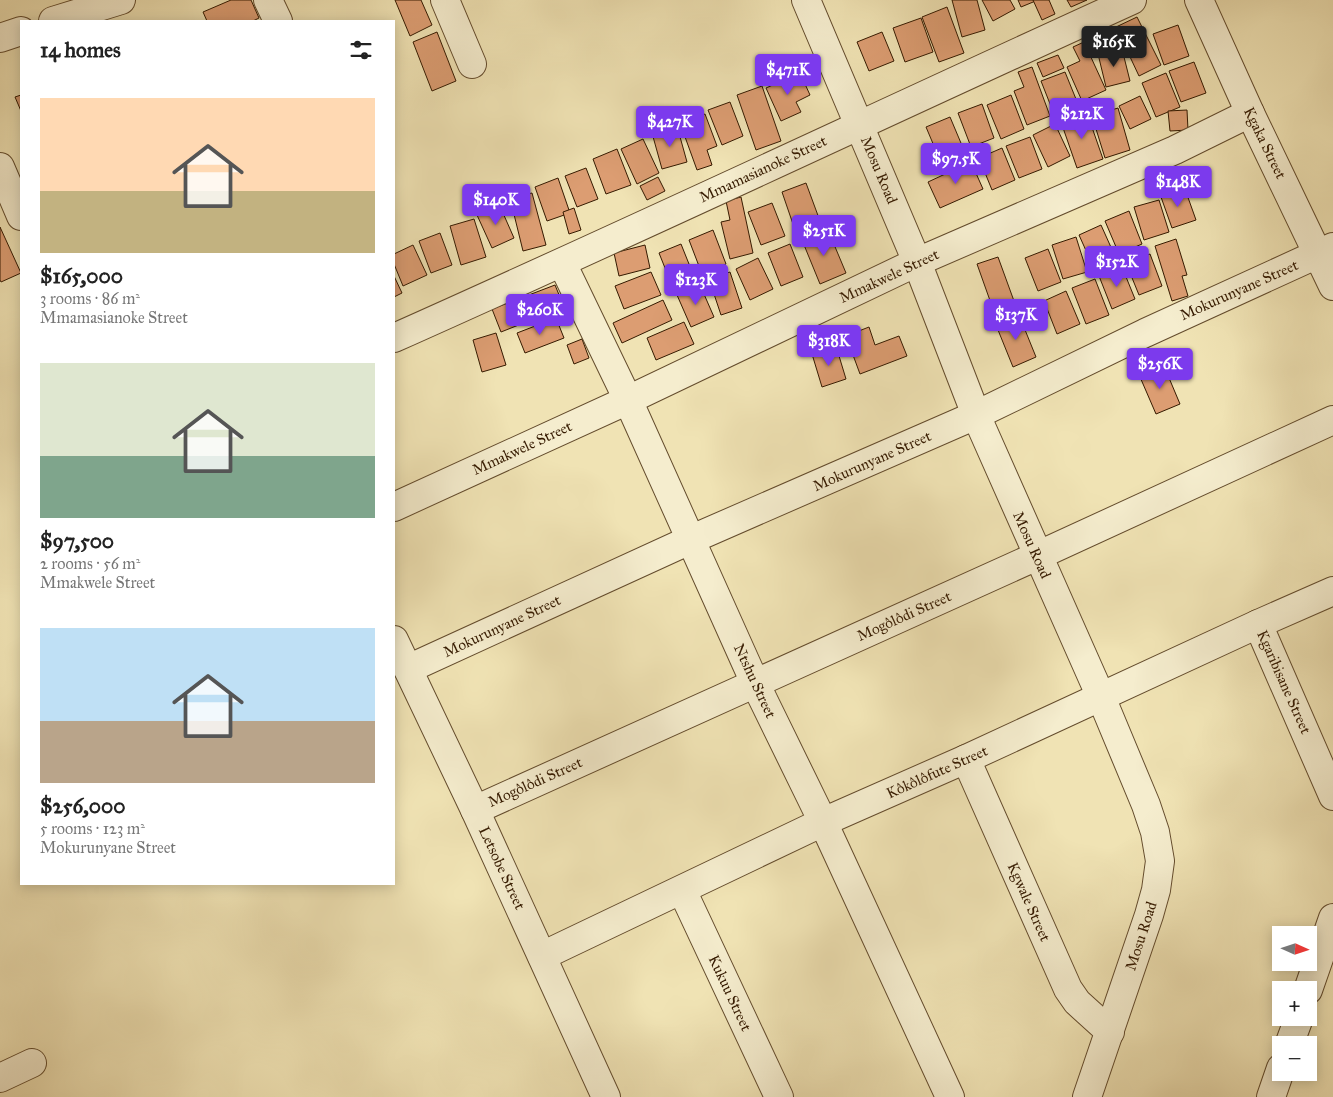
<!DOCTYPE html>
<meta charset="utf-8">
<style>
:root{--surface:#fff;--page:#f2f2f2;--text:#222;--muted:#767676;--accent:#7c3aed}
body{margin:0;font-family:"IM FELL Great Primer",serif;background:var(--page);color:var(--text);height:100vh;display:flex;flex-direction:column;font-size:19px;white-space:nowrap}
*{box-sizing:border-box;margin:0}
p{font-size:16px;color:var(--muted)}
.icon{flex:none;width:28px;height:28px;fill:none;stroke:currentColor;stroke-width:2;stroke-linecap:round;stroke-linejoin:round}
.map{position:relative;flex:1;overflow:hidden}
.details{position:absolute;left:20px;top:20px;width:375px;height:865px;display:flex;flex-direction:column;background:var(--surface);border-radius:0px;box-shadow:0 2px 12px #0003}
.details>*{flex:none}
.needle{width:32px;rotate:93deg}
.controls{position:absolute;left:1272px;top:926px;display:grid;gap:10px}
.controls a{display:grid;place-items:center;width:45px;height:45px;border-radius:0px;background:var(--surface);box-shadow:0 2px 12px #0003;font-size:25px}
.price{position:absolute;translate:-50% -42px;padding:0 11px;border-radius:5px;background:var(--accent);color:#fff;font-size:16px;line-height:32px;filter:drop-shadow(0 1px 2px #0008)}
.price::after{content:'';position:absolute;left:50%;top:30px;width:15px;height:11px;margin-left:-8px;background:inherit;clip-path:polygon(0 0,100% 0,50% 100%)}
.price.current{background:#222;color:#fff}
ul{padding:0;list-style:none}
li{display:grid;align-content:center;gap:10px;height:265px;padding:0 20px}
li span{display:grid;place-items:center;height:155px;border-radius:0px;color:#555}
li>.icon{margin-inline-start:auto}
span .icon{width:90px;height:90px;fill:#fffc;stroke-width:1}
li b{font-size:21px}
h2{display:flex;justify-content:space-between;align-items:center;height:60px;padding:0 20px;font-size:21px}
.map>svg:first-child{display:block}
</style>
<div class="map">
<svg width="1333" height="1097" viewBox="0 0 1333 1097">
<rect width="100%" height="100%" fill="#f0e3b4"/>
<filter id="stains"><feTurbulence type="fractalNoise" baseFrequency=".004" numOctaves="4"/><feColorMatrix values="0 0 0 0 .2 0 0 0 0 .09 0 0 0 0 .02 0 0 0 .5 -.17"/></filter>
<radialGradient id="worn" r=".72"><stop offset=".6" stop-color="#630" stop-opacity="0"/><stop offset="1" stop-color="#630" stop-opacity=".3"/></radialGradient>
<!-- building -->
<g fill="#dc9d72" stroke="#351a00">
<path d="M 231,0 L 251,0 L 259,18 L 253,21 L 207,21 L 203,12 Z"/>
<path d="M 395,0 L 421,0 L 432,25 L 410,36 Z"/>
<path d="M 952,0 L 977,0 L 985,30 L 962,37 Z"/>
<path d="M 982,0 L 1010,0 L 1015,9 L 993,21 Z"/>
<path d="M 1018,0 L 1038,0 L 1021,7 Z"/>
<path d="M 1033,0 L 1049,0 L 1055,14 L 1042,20 Z"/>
<path d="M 1067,0 L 1087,0 L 1071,7 Z"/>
<path d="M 947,7 L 964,53 L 939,62 L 922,17 Z"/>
<path d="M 1137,17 L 1161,65 L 1139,76 L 1116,27 Z"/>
<path d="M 921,18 L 933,52 L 905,62 L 893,28 Z"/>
<path d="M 1178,25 L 1189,56 L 1164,65 L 1153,34 Z"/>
<path d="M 437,32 L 456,81 L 432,91 L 413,42 Z"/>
<path d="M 882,32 L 894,61 L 869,71 L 857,42 Z"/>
<path d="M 1084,42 L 1106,90 L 1082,101 L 1067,67 L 1080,61 L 1073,47 Z"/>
<path d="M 1122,49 L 1130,81 L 1106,87 L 1098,54 Z"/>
<path d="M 1058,55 L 1064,68 L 1043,77 L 1037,63 Z"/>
<path d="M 1194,62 L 1206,93 L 1181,102 L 1169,71 Z"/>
<path d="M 1032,67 L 1050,116 L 1027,125 L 1014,91 L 1024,87 L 1018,72 Z"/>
<path d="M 1065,72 L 1078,104 L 1054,114 L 1041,81 Z"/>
<path d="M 800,73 L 810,95 L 796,102 L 801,112 L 781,121 L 766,88 Z"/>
<path d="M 1166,73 L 1180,107 L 1156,117 L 1142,83 Z"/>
<path d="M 762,86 L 781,141 L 756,150 L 737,95 Z"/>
<path d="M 21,95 L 21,111 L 15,97 Z"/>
<path d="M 1011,95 L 1024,129 L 1001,139 L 987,105 Z"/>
<path d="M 1140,96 L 1151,119 L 1130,129 L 1119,106 Z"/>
<path d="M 730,102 L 743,136 L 722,145 L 708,110 Z"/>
<path d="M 982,104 L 994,138 L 971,147 L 958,113 Z"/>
<path d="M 1118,108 L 1130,150 L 1105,158 L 1092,116 Z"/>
<path d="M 1187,110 L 1188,130 L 1170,131 L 1168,111 Z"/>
<path d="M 1087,113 L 1103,159 L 1077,168 L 1061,122 Z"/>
<path d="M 705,114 L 717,146 L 707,150 L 712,165 L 697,170 L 680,123 Z"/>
<path d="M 950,117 L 966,155 L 942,165 L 926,127 Z"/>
<path d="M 1055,124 L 1070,156 L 1048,167 L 1033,135 Z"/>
<path d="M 677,126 L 687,162 L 662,169 L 652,133 Z"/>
<path d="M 1030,137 L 1042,169 L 1019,178 L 1006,146 Z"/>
<path d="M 643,139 L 659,173 L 637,184 L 621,149 Z"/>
<path d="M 1002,148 L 1015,180 L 992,190 L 979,158 Z"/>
<path d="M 617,149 L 631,185 L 606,194 L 593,159 Z"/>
<path d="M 971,162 L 983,189 L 940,208 L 928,182 Z"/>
<path d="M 586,168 L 598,199 L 577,207 L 565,176 Z"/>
<path d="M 658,177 L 665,191 L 647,200 L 640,186 Z"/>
<path d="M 558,178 L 570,213 L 547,221 L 535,187 Z"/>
<path d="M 806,183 L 820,221 L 795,230 L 782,192 Z"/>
<path d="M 1185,189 L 1196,220 L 1172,228 L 1161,197 Z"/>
<path d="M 532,193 L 546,245 L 523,251 L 510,198 Z"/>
<path d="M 741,197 L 753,253 L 730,259 L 721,222 L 730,220 L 726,201 Z"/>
<path d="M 1159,200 L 1169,232 L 1144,240 L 1134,207 Z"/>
<path d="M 772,203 L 785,236 L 761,245 L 748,212 Z"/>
<path d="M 499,204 L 514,238 L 492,248 L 477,215 Z"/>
<path d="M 574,208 L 581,230 L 569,234 L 563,212 Z"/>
<path d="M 1129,211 L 1142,244 L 1119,254 L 1105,221 Z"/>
<path d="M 474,219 L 486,257 L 461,265 L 450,226 Z"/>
<path d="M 1101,225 L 1114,254 L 1092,264 L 1079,235 Z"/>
<path d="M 0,227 L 21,273 L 1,282 L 0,280 Z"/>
<path d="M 713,230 L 726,264 L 702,274 L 689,240 Z"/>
<path d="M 828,230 L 846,273 L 820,284 L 802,240 Z"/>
<path d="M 440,233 L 452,265 L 431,273 L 419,241 Z"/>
<path d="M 1076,237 L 1087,272 L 1063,279 L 1052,245 Z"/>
<path d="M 1176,239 L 1187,275 L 1182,276 L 1188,296 L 1172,301 L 1155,246 Z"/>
<path d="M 681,244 L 695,279 L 673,288 L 659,253 Z"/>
<path d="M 790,244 L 803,277 L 781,286 L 768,253 Z"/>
<path d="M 413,245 L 427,275 L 403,286 L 394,264 L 394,254 Z"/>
<path d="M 645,245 L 650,268 L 619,276 L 614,253 Z"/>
<path d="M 1048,249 L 1061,282 L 1038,291 L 1025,258 Z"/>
<path d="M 1150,254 L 1162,286 L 1139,295 L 1126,263 Z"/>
<path d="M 998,257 L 1014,301 L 993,309 L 977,264 Z"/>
<path d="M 758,258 L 773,289 L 750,300 L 736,269 Z"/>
<path d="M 1122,267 L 1135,299 L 1112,309 L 1099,276 Z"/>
<path d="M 651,272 L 661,295 L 624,309 L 615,286 Z"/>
<path d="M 730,272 L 742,308 L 721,315 L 709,279 Z"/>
<path d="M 394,276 L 402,293 L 394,297 Z"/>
<path d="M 1095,279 L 1109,315 L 1086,324 L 1072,288 Z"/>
<path d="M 555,285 L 564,307 L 501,332 L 492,309 Z"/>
<path d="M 700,285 L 714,317 L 691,327 L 677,295 Z"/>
<path d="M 1066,291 L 1080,324 L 1057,334 L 1044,301 Z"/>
<path d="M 663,300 L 672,320 L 622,343 L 613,323 Z"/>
<path d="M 1019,315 L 1036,357 L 1013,367 L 996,325 Z"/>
<path d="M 556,318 L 564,338 L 525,353 L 517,333 Z"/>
<path d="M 684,322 L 694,344 L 656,360 L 647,338 Z"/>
<path d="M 869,327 L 875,345 L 899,336 L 907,356 L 860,374 L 846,336 Z"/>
<path d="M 496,333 L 506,365 L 482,372 L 473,340 Z"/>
<path d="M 582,339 L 589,358 L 574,364 L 567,345 Z"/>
<path d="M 836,346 L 846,379 L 822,387 L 812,354 Z"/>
<path d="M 1155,351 L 1161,365 L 1141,374 L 1135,360 Z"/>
<path d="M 1164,366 L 1180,404 L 1156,414 L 1140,377 Z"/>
</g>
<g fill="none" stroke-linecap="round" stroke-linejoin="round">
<!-- minor casing -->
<g stroke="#644c2d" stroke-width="30">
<g id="minor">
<path d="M 268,0 L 278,21"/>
<path d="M 445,0 L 472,64"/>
<path d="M 806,0 L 917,262 L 976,415 L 1101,697 L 1146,805 L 1155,832 L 1160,861 L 1156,890 L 1149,915 L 1087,1097"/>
<path d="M 1199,0 L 1250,113 L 1333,286"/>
<path d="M 53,21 L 121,0"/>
<path d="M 0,38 L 21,31"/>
<path d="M 0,167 L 21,216"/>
<path d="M 562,263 L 628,400 L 755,683 L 823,822 L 950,1097"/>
<path d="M 394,338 C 641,228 886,112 1132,0"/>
<path d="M 394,507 L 628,400 L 917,262 L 1175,150 L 1250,113"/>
<path d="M 1258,624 L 1333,796"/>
<path d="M 394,640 L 475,810 L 606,1097"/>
<path d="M 408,669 L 692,539 L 976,415 L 1145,333 L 1333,247"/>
<path d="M 966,759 L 1068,989 L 1077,1002 L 1110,1032"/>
<path d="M 475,810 L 1037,556 L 1333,420"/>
<path d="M 682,890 L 779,1097"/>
<path d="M 542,956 L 823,822 L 966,759 L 1258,624 L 1333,591"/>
<path d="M 1308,990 L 1333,918"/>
<path d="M 1289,1045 L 1299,1018"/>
<path d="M 0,1078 L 32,1063"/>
<path d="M 1271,1097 L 1281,1068"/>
</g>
</g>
<!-- minor -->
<use href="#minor" stroke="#f5edce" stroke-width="28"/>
</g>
<g text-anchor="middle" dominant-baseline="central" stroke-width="5" stroke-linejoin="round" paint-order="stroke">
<!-- street labels -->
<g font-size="15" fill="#351a00" stroke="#f5edce">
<text transform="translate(1265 143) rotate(64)">Kgaka Street</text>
<text transform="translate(763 169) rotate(-25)">Mmamasianoke Street</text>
<text transform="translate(879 170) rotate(67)">Mosu Road</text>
<text transform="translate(889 276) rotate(-25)">Mmakwele Street</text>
<text transform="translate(1239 290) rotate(-24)">Mokurunyane Street</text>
<text transform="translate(522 448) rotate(-25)">Mmakwele Street</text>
<text transform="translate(872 461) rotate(-24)">Mokurunyane Street</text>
<text transform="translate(1032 545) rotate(66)">Mosu Road</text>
<text transform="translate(904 616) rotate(-24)">Mogôlôdi Street</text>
<text transform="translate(502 626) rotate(-25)">Mokurunyane Street</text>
<text transform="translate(755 681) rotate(65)">Ntshu Street</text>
<text transform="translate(1284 682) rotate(66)">Kgaribisane Street</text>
<text transform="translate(937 772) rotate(-24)">Kôkôlôfute Street</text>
<text transform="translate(535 782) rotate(-24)">Mogôlôdi Street</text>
<text transform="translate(502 868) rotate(65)">Letsobe Street</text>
<text transform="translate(1029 902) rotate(66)">Kgwale Street</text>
<text transform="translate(1141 936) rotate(-72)">Mosu Road</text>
<text transform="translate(730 993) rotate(65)">Kukuu Street</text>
</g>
</g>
<rect width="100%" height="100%" filter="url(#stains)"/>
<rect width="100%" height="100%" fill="url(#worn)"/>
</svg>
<div class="controls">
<a><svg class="needle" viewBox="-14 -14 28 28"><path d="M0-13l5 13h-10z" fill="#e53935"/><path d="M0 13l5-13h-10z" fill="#767676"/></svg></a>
<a>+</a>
<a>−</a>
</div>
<b class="price current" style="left:1114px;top:68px">$165K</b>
<b class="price" style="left:788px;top:96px">$471K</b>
<b class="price" style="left:1082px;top:140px">$212K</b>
<b class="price" style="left:670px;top:148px">$427K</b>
<b class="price" style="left:956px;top:185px">$97.5K</b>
<b class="price" style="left:1178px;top:208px">$148K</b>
<b class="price" style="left:496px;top:226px">$140K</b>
<b class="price" style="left:824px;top:257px">$251K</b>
<b class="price" style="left:1117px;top:288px">$152K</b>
<b class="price" style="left:696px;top:306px">$123K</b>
<b class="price" style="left:540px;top:336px">$260K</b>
<b class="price" style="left:1016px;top:341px">$137K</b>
<b class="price" style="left:829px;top:367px">$318K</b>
<b class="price" style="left:1160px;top:390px">$256K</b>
<section class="details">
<h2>14 homes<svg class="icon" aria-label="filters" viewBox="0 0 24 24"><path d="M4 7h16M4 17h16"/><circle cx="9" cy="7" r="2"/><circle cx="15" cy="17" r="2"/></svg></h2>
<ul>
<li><span style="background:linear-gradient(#ffd9b3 60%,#c2b280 0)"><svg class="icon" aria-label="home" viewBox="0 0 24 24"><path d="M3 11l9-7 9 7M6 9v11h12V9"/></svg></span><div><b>$165,000</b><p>3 rooms · 86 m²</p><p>Mmamasianoke Street</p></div></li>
<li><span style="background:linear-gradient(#dfe7d0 60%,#7fa58c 0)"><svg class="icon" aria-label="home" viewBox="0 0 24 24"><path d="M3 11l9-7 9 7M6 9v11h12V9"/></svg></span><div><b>$97,500</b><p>2 rooms · 56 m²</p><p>Mmakwele Street</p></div></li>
<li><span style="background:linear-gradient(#bfe0f5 60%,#b9a48a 0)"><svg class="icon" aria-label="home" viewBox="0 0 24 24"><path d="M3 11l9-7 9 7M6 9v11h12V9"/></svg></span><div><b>$256,000</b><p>5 rooms · 123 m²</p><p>Mokurunyane Street</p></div></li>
</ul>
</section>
</div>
